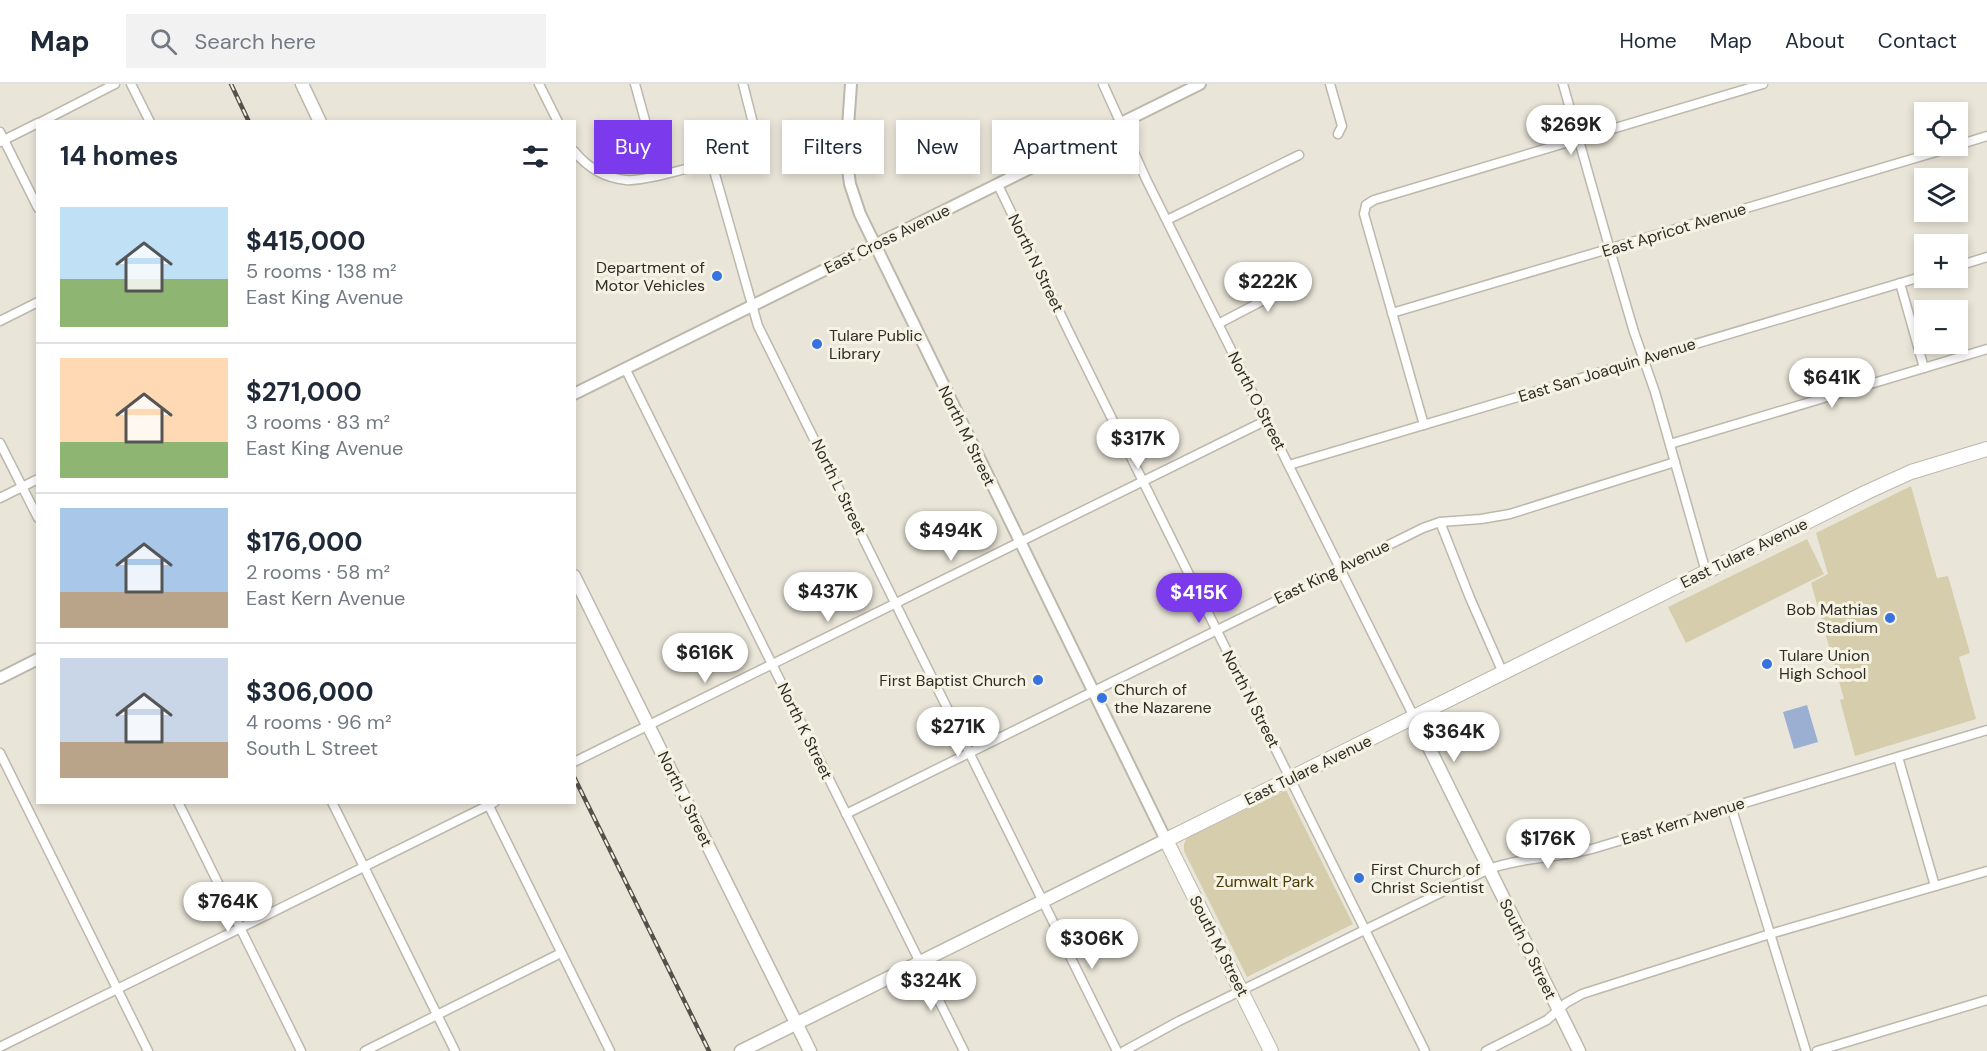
<!DOCTYPE html>
<meta charset="utf-8">
<style>
:root{--surface:#fff;--page:#f2f2f3;--text:#1f2937;--muted:#747a83;--line:#e0e1e3;--accent:#7c3aed}
body{margin:0;font-family:"DM Sans",sans-serif;background:var(--page);color:var(--text);height:100vh;display:flex;flex-direction:column;font-size:22px;white-space:nowrap}
*{box-sizing:border-box;margin:0}
p{font-size:20px;color:var(--muted)}
.icon{flex:none;width:33px;height:33px;fill:none;stroke:currentColor;stroke-width:2;stroke-linecap:round;stroke-linejoin:round}
.map{position:relative;flex:1;overflow:hidden}
.side{position:absolute;left:36px;top:36px;width:540px;height:684px;display:flex;flex-direction:column;background:var(--surface);border-radius:0px;box-shadow:0 3px 9px #0003}
.side>*{flex:none}
.banner{position:absolute;left:594px;top:36px;width:570px;height:54px;display:flex;gap:12px}
.buttons{position:absolute;left:1914px;top:18px;display:grid;gap:12px}
.buttons a{display:grid;place-items:center;width:54px;height:54px;border-radius:0px;background:var(--surface);box-shadow:0 3px 9px #0003;font-size:30px}
.price{position:absolute;translate:-50% -51px;padding:0 14px;border-radius:21px;background:#fff;color:#222;font-size:20px;line-height:39px;filter:drop-shadow(0 2px 3px #0008)}
.price::after{content:'';position:absolute;left:50%;top:36px;width:18px;height:14px;margin-left:-9px;background:inherit;clip-path:polygon(0 0,100% 0,50% 100%)}
.price.current{background:var(--accent);color:#fff}
ul{padding:0;list-style:none}
li{display:flex;align-items:center;gap:18px;height:150px;padding:0 24px}
li+li{border-top:2px solid var(--line)}
li span{display:grid;place-items:center;flex:none;width:168px;height:120px;border-radius:0px;color:#555}
li>.icon{margin-inline-start:auto}
span .icon{width:72px;height:72px;fill:#fffc;stroke-width:1}
li b{font-size:26px}
h2{display:flex;justify-content:space-between;align-items:center;height:72px;padding:0 24px;font-size:26px}
.pill{padding:0 21px;border-radius:0px;background:var(--surface);box-shadow:0 3px 9px #0003;font-size:21px;line-height:54px}
.pill.current{background:var(--accent);color:#fff}
header{display:flex;align-items:center;gap:36px;box-sizing:border-box;height:84px;padding:0 30px;background:var(--surface);border-bottom:2px solid var(--line)}
header strong{font-size:28px}
nav{display:flex;gap:33px;margin-inline-start:auto;font-size:21px}
.search{width:420px;height:54px;background:var(--page);display:flex;align-items:center;gap:15px;box-sizing:border-box;padding:0 21px;border-radius:0px;color:var(--muted);font-size:22px}
.map>svg:first-child{display:block}
</style>
<header>
<strong>Map</strong>
<div class="search"><svg class="icon" aria-label="search" viewBox="0 0 24 24"><circle cx="10" cy="10" r="6"/><path d="M15 15l6 6"/></svg>Search here</div>
<nav><a>Home</a><a>Map</a><a>About</a><a>Contact</a></nav>
</header>
<div class="map">
<svg width="1987" height="967" viewBox="0 0 1987 967">
<rect width="100%" height="100%" fill="#e9e5d8"/>
<!-- green -->
<g fill="#d6cdad">
<path d="M 1911,402 L 1937,494 L 1948,492 L 1970,569 L 1959,573 L 1976,635 L 1855,672 L 1840,616 L 1844,615 L 1811,499 L 1828,490 L 1816,449 Z"/>
<path d="M 1807,455 L 1824,490 L 1686,559 L 1668,523 Z"/>
<path d="M 1286,706 L 1353,840 L 1247,893 L 1184,767 L 1184,760 L 1187,754 Z"/>
</g>
<!-- water -->
<path fill="#9bafd2" d="M 1807,621 L 1818,658 L 1794,665 L 1783,628 Z"/>
<g fill="none" stroke-linecap="round" stroke-linejoin="round">
<!-- minor casing -->
<g stroke="#bcb8ac" stroke-width="11">
<g id="minor">
<path d="M 131,0 L 150,38"/>
<path d="M 539,0 L 558,38"/>
<path d="M 635,0 L 660,91"/>
<path d="M 1103,0 L 1146,95 L 1414,633"/>
<path d="M 1330,0 L 1342,42 L 1338,50"/>
<path d="M 1563,0 L 1610,166 L 1634,248 L 1655,308 L 1706,488"/>
<path d="M 41,38 L 115,0"/>
<path d="M 0,48 L 38,124"/>
<path d="M 0,58 L 38,39"/>
<path d="M 1958,61 L 1987,52"/>
<path d="M 574,67 C 588,84 604,94 626,96 C 644,98 727,75 743,65 C 751,61 754,55 755,47 L 743,0"/>
<path d="M 711,76 L 758,242 L 1117,967"/>
<path d="M 998,101 L 1070,250 L 1425,967"/>
<path d="M 1167,136 L 1299,71"/>
<path d="M 1958,182 L 1987,173"/>
<path d="M 1900,199 L 1924,284"/>
<path d="M 1392,229 L 1956,62"/>
<path d="M 0,237 L 38,218"/>
<path d="M 1218,240 L 1304,195"/>
<path d="M 626,286 L 964,967"/>
<path d="M 1424,341 L 1364,130 L 1366,121 L 1374,116 L 1763,0"/>
<path d="M 0,359 L 38,434"/>
<path d="M 1670,360 L 1987,265"/>
<path d="M 1289,381 L 1924,192"/>
<path d="M 0,414 L 38,395"/>
<path d="M 1440,438 L 1470,514 L 1503,589"/>
<path d="M 0,669 L 148,967"/>
<path d="M 1898,673 L 1935,802"/>
<path d="M 574,678 L 1267,336"/>
<path d="M 178,718 L 301,967"/>
<path d="M 332,718 L 455,967"/>
<path d="M 487,718 L 610,967"/>
<path d="M 1731,722 L 1806,967"/>
<path d="M 846,730 L 1423,444 L 1440,438 L 1481,435 L 1510,430 L 1675,378"/>
<path d="M 0,963 L 495,718"/>
<path d="M 365,967 L 561,869"/>
<path d="M 1124,967 L 1179,937 L 1489,785 C 1523,773 1558,774 1592,765 L 1987,646"/>
<path d="M 1486,967 L 1547,936 L 1566,919 L 1582,910 L 1770,850 L 1987,787"/>
<path d="M 1817,967 L 1987,916"/>
</g>
</g>
<!-- tertiary casing -->
<g stroke="#bcb8ac" stroke-width="14">
<g id="tertiary">
<path d="M 851,0 L 846,71 L 850,100 L 860,130 L 1166,756"/>
<path d="M 574,310 L 1200,0"/>
<path d="M 0,594 L 38,575"/>
</g>
</g>
<!-- secondary casing -->
<g stroke="#bcb8ac" stroke-width="15">
<g id="secondary">
<path d="M 302,0 L 320,38"/>
<path d="M 574,492 L 810,967"/>
<path d="M 1414,633 L 1579,967"/>
<path d="M 741,967 L 1166,756"/>
</g>
</g>
<!-- primary casing -->
<g stroke="#bcb8ac" stroke-width="16">
<path id="primary" d="M 1271,967 L 1166,756 L 1867,408 L 1911,388 L 1987,365"/>
</g>
<!-- minor -->
<use href="#minor" stroke="#fff" stroke-width="8"/>
<!-- tertiary -->
<use href="#tertiary" stroke="#fff" stroke-width="10"/>
<!-- secondary -->
<use href="#secondary" stroke="#fff" stroke-width="12"/>
<!-- primary -->
<use href="#primary" stroke="#fff" stroke-width="14"/>
<!-- rail casing -->
<g stroke="#53514a" stroke-width="4.5">
<g id="rail">
<path d="M 231,0 L 249,38"/>
<path d="M 574,693 L 709,967"/>
</g>
</g>
<!-- rail -->
<use href="#rail" stroke="#f6f3e5" stroke-width="2" stroke-dasharray="7" stroke-linecap="butt"/>
</g>
<!-- markers -->
<g fill="#3672e0" stroke="#f6f3e5" stroke-width="2">
<circle cx="717" cy="192" r="6"/>
<circle cx="817" cy="260" r="6"/>
<circle cx="1890" cy="534" r="6"/>
<circle cx="1767" cy="580" r="6"/>
<circle cx="1038" cy="596" r="6"/>
<circle cx="1102" cy="614" r="6"/>
<circle cx="1359" cy="794" r="6"/>
</g>
<g text-anchor="middle" dominant-baseline="central" stroke-width="6" stroke-linejoin="round" paint-order="stroke">
<!-- street labels -->
<g font-size="16" fill="#2e2c27" stroke="#f6f3e5">
<text transform="translate(1674 146) rotate(-17)">East Apricot Avenue</text>
<text transform="translate(887 155) rotate(-26)">East Cross Avenue</text>
<text transform="translate(1036 179) rotate(64)">North N Street</text>
<text transform="translate(1607 286) rotate(-17)">East San Joaquin Avenue</text>
<text transform="translate(1257 317) rotate(63)">North O Street</text>
<text transform="translate(967 352) rotate(64)">North M Street</text>
<text transform="translate(839 403) rotate(64)">North L Street</text>
<text transform="translate(1744 469) rotate(-26)">East Tulare Avenue</text>
<text transform="translate(1332 488) rotate(-26)">East King Avenue</text>
<text transform="translate(1251 615) rotate(63)">North N Street</text>
<text transform="translate(805 647) rotate(64)">North K Street</text>
<text transform="translate(1308 686) rotate(-26)">East Tulare Avenue</text>
<text transform="translate(685 715) rotate(64)">North J Street</text>
<text transform="translate(1683 737) rotate(-17)">East Kern Avenue</text>
<text transform="translate(1219 862) rotate(63)">South M Street</text>
<text transform="translate(1528 865) rotate(64)">South O Street</text>
</g>
<!-- poi labels -->
<g font-size="16" fill="#2e2c27" stroke="#f6f3e5" text-anchor="start">
<text x="705" y="183" text-anchor="end">Department of<tspan x="705" dy="18">Motor Vehicles</tspan></text>
<text x="829" y="251">Tulare Public<tspan x="829" dy="18">Library</tspan></text>
<text x="1878" y="525" text-anchor="end">Bob Mathias<tspan x="1878" dy="18">Stadium</tspan></text>
<text x="1779" y="571">Tulare Union<tspan x="1779" dy="18">High School</tspan></text>
<text x="1026" y="596" text-anchor="end">First Baptist Church</text>
<text x="1114" y="605">Church of<tspan x="1114" dy="18">the Nazarene</tspan></text>
<text x="1371" y="785">First Church of<tspan x="1371" dy="18">Christ Scientist</tspan></text>
</g>
<!-- park labels -->
<g font-size="16" fill="#483b07" stroke="#f6f3e5">
<text x="1265" y="797">Zumwalt Park</text>
</g>
</g>
</svg>
<div class="buttons">
<a><svg class="icon" aria-label="locate" viewBox="0 0 24 24"><circle cx="12" cy="12" r="6"/><path d="M12 2v4M12 18v4M2 12h4M18 12h4"/></svg></a>
<a><svg class="icon" aria-label="layers" viewBox="0 0 24 24"><path d="M12 4l9 5-9 5-9-5zM3 14l9 5 9-5"/></svg></a>
<a>+</a>
<a>−</a>
</div>
<b class="price" style="left:1571px;top:72px">$269K</b>
<b class="price" style="left:1268px;top:229px">$222K</b>
<b class="price" style="left:1832px;top:325px">$641K</b>
<b class="price" style="left:1138px;top:386px">$317K</b>
<b class="price" style="left:951px;top:478px">$494K</b>
<b class="price" style="left:828px;top:539px">$437K</b>
<b class="price current" style="left:1199px;top:540px">$415K</b>
<b class="price" style="left:705px;top:600px">$616K</b>
<b class="price" style="left:958px;top:674px">$271K</b>
<b class="price" style="left:1454px;top:679px">$364K</b>
<b class="price" style="left:1548px;top:786px">$176K</b>
<b class="price" style="left:228px;top:849px">$764K</b>
<b class="price" style="left:1092px;top:886px">$306K</b>
<b class="price" style="left:931px;top:928px">$324K</b>
<div class="banner">
<a class="pill current">Buy</a>
<a class="pill">Rent</a>
<a class="pill">Filters</a>
<a class="pill">New</a>
<a class="pill">Apartment</a>
</div>
<section class="side">
<h2>14 homes<svg class="icon" aria-label="filters" viewBox="0 0 24 24"><path d="M4 7h16M4 17h16"/><circle cx="9" cy="7" r="2"/><circle cx="15" cy="17" r="2"/></svg></h2>
<ul>
<li><span style="background:linear-gradient(#bfe0f5 60%,#8fb573 0)"><svg class="icon" aria-label="home" viewBox="0 0 24 24"><path d="M3 11l9-7 9 7M6 9v11h12V9"/></svg></span><div><b>$415,000</b><p>5 rooms · 138 m²</p><p>East King Avenue</p></div></li>
<li><span style="background:linear-gradient(#ffd9b3 70%,#8fb573 0)"><svg class="icon" aria-label="home" viewBox="0 0 24 24"><path d="M3 11l9-7 9 7M6 9v11h12V9"/></svg></span><div><b>$271,000</b><p>3 rooms · 83 m²</p><p>East King Avenue</p></div></li>
<li><span style="background:linear-gradient(#a9c7e8 70%,#b9a48a 0)"><svg class="icon" aria-label="home" viewBox="0 0 24 24"><path d="M3 11l9-7 9 7M6 9v11h12V9"/></svg></span><div><b>$176,000</b><p>2 rooms · 58 m²</p><p>East Kern Avenue</p></div></li>
<li><span style="background:linear-gradient(#c9d6e8 70%,#b9a48a 0)"><svg class="icon" aria-label="home" viewBox="0 0 24 24"><path d="M3 11l9-7 9 7M6 9v11h12V9"/></svg></span><div><b>$306,000</b><p>4 rooms · 96 m²</p><p>South L Street</p></div></li>
</ul>
</section>
</div>
